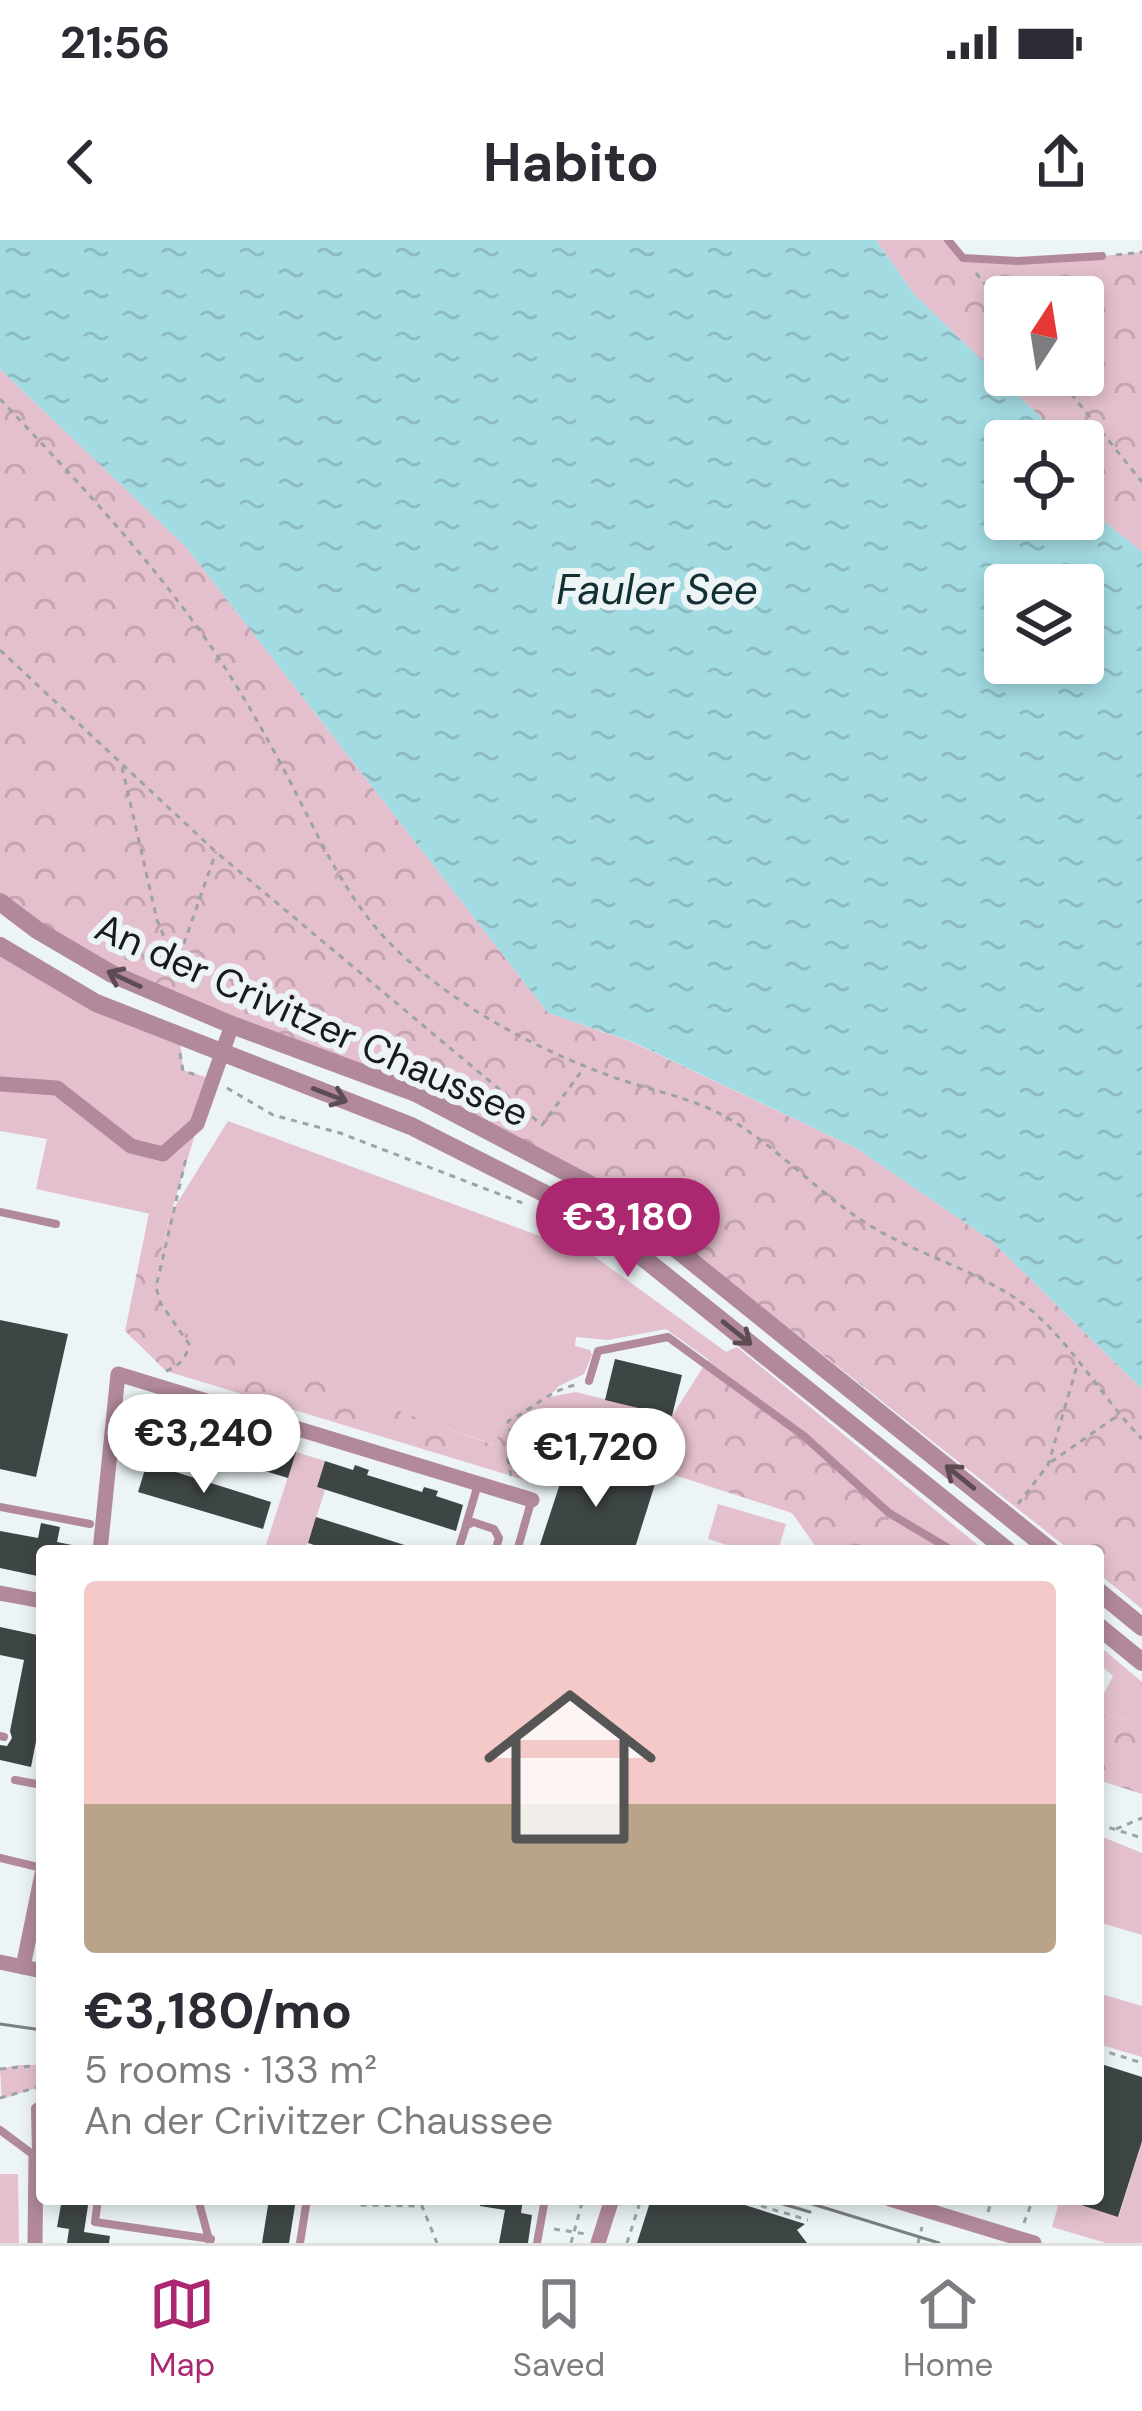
<!DOCTYPE html>
<meta charset="utf-8">
<style>
:root{--surface:#fff;--page:#f2f2f3;--text:#2b2b33;--muted:#7c7c81;--line:#e1e1e2;--accent:#ab2770}
body{margin:0;font-family:"DM Sans",sans-serif;background:var(--page);color:var(--text);height:100vh;display:flex;flex-direction:column;font-size:45px;white-space:nowrap}
*{box-sizing:border-box;margin:0}
p{font-size:39px;color:var(--muted)}
.icon{flex:none;width:66px;height:66px;fill:none;stroke:currentColor;stroke-width:2;stroke-linecap:round;stroke-linejoin:round}
.map{position:relative;flex:1;overflow:hidden}
.panel{position:absolute;left:36px;top:1305px;width:1068px;height:660px;display:flex;flex-direction:column;background:var(--surface);border-radius:12px;box-shadow:0 6px 18px #0003}
.panel>*{flex:none}
.needle{width:78px;rotate:12deg}
.buttons{position:absolute;left:984px;top:36px;display:grid;gap:24px}
.buttons a{display:grid;place-items:center;width:120px;height:120px;border-radius:12px;background:var(--surface);box-shadow:0 6px 18px #0003;font-size:60px}
.price{position:absolute;translate:-50% -102px;padding:0 27px;border-radius:42px;background:#fff;color:#222;font-size:39px;line-height:78px;filter:drop-shadow(0 3px 6px #0008)}
.price::after{content:'';position:absolute;left:50%;top:72px;width:36px;height:27px;margin-left:-18px;background:inherit;clip-path:polygon(0 0,100% 0,50% 100%)}
.price.on{background:var(--accent);color:#fff}
ul{padding:0;list-style:none}
li{display:grid;align-content:center;gap:24px;height:636px;padding:0 48px}
li span{display:grid;place-items:center;height:372px;border-radius:12px;color:#555}
li>.icon{margin-inline-start:auto}
span .icon{width:216px;height:216px;fill:#fffc;stroke-width:1}
li b{font-size:51px}
.status{display:flex;justify-content:space-between;align-items:center;height:84px;padding:0 60px;background:var(--surface);direction:ltr}
.status svg{height:33px;fill:currentColor}
header{display:flex;justify-content:space-between;align-items:center;height:156px;padding:0 48px;background:var(--surface);font-size:54px;font-weight:700}
.menu{display:flex;justify-content:space-around;align-items:center;height:168px;border-top:3px solid var(--line);background:var(--surface);font-size:33px;color:var(--muted)}
.menu a{display:grid;justify-items:center;gap:6px}
.menu .on{color:var(--accent)}
.map>svg:first-child{display:block}
</style>
<div class="status"><b>21:56</b><svg viewBox="0 0 49 12"><path d="M0 12V9h3v3zM5 12V6h3v6zM10 12V3h3v9zM15 12V0h3v12zM26 1h20v11H26zM47 4h2v5h-2z"/></svg></div>
<header><svg class="icon" aria-label="back" viewBox="0 0 24 24"><path d="M15 5l-7 7 7 7"/></svg>Habito<svg class="icon" aria-label="share" viewBox="0 0 24 24"><path d="M12 15V3M7 8l5-5 5 5M5 13v7h14v-7"/></svg></header>
<div class="map">
<svg width="1142" height="2003" viewBox="0 0 1142 2003">
<defs>
<pattern id="forest-crowns" width="20" height="18" patternUnits="userSpaceOnUse" patternTransform="scale(3)"><rect width="20" height="18" fill="#e4c0ce"/><path d="M2 6a3 3 0 1 1 6 0M12 15a3 3 0 1 1 6 0" fill="none" stroke="#c3a4b0"/></pattern>
<pattern id="water-ripples" width="26" height="14" patternUnits="userSpaceOnUse" patternTransform="scale(3)"><rect width="26" height="14" fill="#a3dbe3"/><path d="M2 4q2-2 4 0t4 0M15 11q2-2 4 0t4 0" fill="none" stroke="#8cbbc2"/></pattern>
</defs>
<rect width="100%" height="100%" fill="#ecf4f5"/>
<!-- grass -->
<g fill="#e4c0ce">
<path d="M 0,706 L 180,798 L 183,830 L 212,839 L 171,973 L 228,881 L 594,1016 L 726,1112 L 737,1107 L 985,1311 L 886,1311 L 888,1273 L 705,1124 L 709,1120 L 666,1089 L 608,1100 L 576,1097 L 575,1106 L 590,1110 L 592,1115 L 584,1134 L 559,1146 L 538,1168 L 513,1183 L 514,1192 L 506,1194 L 495,1205 L 185,1094 C 144,1056 160,1026 169,978 L 36,949 L 47,899 L 0,891 Z"/>
<path d="M 296,1212 L 325,1221 L 317,1247 L 325,1250 L 308,1303 L 303,1311 L 264,1311 Z"/>
<path d="M 718,1264 L 786,1284 L 778,1311 L 746,1311 L 708,1299 Z"/>
<path d="M 1098,1405 L 1142,1442 L 1142,1482 L 1098,1473 L 1098,1465 L 1113,1436 L 1098,1423 Z"/>
<path d="M 1098,1595 L 1142,1613 L 1142,1695 L 1098,1682 Z"/>
<path d="M 1098,1753 L 1142,1766 L 1142,1817 L 1098,1804 Z"/>
<path d="M 18,1825 L 42,1825 L 42,1846 L 2,1859 L 0,1829 Z"/>
<path d="M 1142,1901 L 1142,2003 L 1106,2003 L 1052,1987 L 1060,1959 L 1119,1976 Z"/>
<path d="M 0,1934 L 18,1934 L 19,2003 L 0,2003 Z"/>
</g>
<!-- forest -->
<g fill="url(#forest-crowns)" fill-rule="evenodd">
<path d="M 876,0 L 948,0 L 964,18 L 1102,16 L 1142,12 L 1142,312 L 1100,278 L 1089,224 L 1083,218 L 1083,201 L 1065,201 L 914,54 ZM 1005,57 L 1083,57 L 1083,135 L 1005,135 Z"/>
<path d="M 0,129 L 186,307 L 548,773 L 632,802 L 856,908 L 992,1001 L 1142,1149 L 1142,1369 L 1098,1333 L 1098,1311 L 1071,1311 L 655,982 L 416,853 L 232,785 L 37,690 L 0,653 Z"/>
<path d="M 149,973 L 169,977 C 160,1026 144,1056 185,1093 L 494,1205 L 500,1192 L 514,1192 L 513,1183 L 549,1157 L 576,1152 L 672,1176 L 705,1124 L 804,1196 L 889,1273 L 886,1311 L 819,1311 L 792,1273 L 559,1198 L 541,1245 L 166,1131 L 125,1091 Z"/>
<path d="M 1098,1473 L 1142,1482 L 1142,1554 L 1098,1540 Z"/>
</g>
<!-- water -->
<path fill="url(#water-ripples)" fill-rule="evenodd" d="M 0,0 L 876,0 L 914,54 L 1065,201 L 1005,201 L 1005,279 L 1083,279 L 1083,218 L 1089,224 L 1100,278 L 1142,312 L 1142,1149 L 992,1001 L 856,908 L 633,802 L 548,773 L 186,307 L 0,129 ZM 1005,345 L 1083,345 L 1083,423 L 1005,423 Z"/>
<!-- building -->
<g fill="#3e4545">
<path d="M 0,1080 L 68,1094 L 36,1237 L 0,1229 Z"/>
<path d="M 615,1119 L 682,1135 L 672,1176 L 605,1160 Z"/>
<path d="M 155,1168 L 200,1178 L 199,1182 L 252,1198 L 253,1194 L 269,1198 L 268,1203 L 296,1212 L 288,1238 L 147,1196 Z"/>
<path d="M 569,1216 L 655,1244 L 634,1311 L 538,1311 Z"/>
<path d="M 325,1221 L 353,1230 L 355,1225 L 369,1230 L 367,1235 L 422,1252 L 424,1247 L 438,1251 L 436,1256 L 463,1265 L 456,1291 L 317,1247 Z"/>
<path d="M 147,1223 L 271,1262 L 263,1289 L 138,1252 Z"/>
<path d="M 316,1277 L 414,1308 L 414,1311 L 332,1311 L 308,1303 Z"/>
<path d="M 41,1283 L 60,1287 L 57,1302 L 72,1305 L 71,1311 L 42,1311 L 42,1337 L 0,1328 L 0,1291 L 38,1298 Z"/>
<path d="M 0,1387 L 42,1396 L 39,1423 L 42,1424 L 42,1471 L 31,1527 L 0,1520 L 0,1505 L 7,1506 L 12,1498 L 10,1491 L 24,1420 L 0,1415 Z"/>
<path d="M 1098,1823 L 1142,1837 L 1142,1901 L 1118,1977 L 1072,1962 L 1098,1959 Z"/>
<path d="M 62,1959 L 89,1959 L 84,1992 L 110,1996 L 109,2003 L 67,2003 L 69,1989 L 57,1987 Z"/>
<path d="M 269,1959 L 296,1959 L 289,2003 L 262,2003 Z"/>
<path d="M 481,1959 L 523,1959 L 521,1973 L 532,1975 L 528,2003 L 499,2003 L 505,1970 L 480,1966 Z"/>
<path d="M 651,1959 L 726,1959 L 805,1984 L 797,1990 L 807,2003 L 637,2003 Z"/>
</g>
<g fill="none" stroke-linecap="round" stroke-linejoin="round">
<!-- path -->
<g stroke="#9da3a4" stroke-width="3" stroke-dasharray="6 6" stroke-linecap="butt">
<path d="M 1116,15 L 1142,12"/>
<path d="M 976,33 L 1005,70"/>
<path d="M 1056,135 L 1142,242"/>
<path d="M 0,159 C 78,242 159,327 222,423 C 251,468 278,517 302,565 C 330,620 356,673 402,715 C 463,770 536,809 613,837 C 649,850 690,857 724,876 C 774,903 817,953 869,985 C 916,1014 979,1031 1022,1063 C 1069,1098 1101,1157 1142,1199"/>
<path d="M 0,410 L 216,612 L 542,885 L 583,829"/>
<path d="M 122,527 L 157,680 L 176,725"/>
<path d="M 172,738 L 216,612"/>
<path d="M 180,813 L 183,831 L 197,835"/>
<path d="M 227,848 L 273,875 L 340,893 L 525,964"/>
<path d="M 166,1131 C 180,1125 186,1119 189,1104 L 161,1064 L 156,1047 L 187,914"/>
<path d="M 1051,1222 L 1117,1176"/>
<path d="M 511,1236 L 507,1215 L 515,1213 L 508,1181 C 533,1169 548,1151 575,1145"/>
<path d="M 1018,1264 L 1048,1225 L 1077,1126"/>
<path d="M 1098,1584 L 1142,1598"/>
<path d="M 1116,1589 L 1142,1578"/>
<path d="M 1098,1809 L 1142,1823"/>
<path d="M 0,1829 L 42,1825"/>
<path d="M 0,1858 L 42,1846"/>
<path d="M 351,1959 L 357,1965 L 422,1966 L 437,2003"/>
<path d="M 738,1959 L 808,1980"/>
<path d="M 988,1972 L 992,1959"/>
<path d="M 1024,1983 L 1033,1959"/>
<path d="M 554,1989 L 586,1994"/>
<path d="M 571,2003 L 583,1959"/>
<path d="M 627,2003 L 641,1959"/>
<path d="M 918,2003 L 922,1987"/>
</g>
<!-- service -->
<g stroke="#b1899a" stroke-width="8">
<path d="M 948,0 L 963,18 L 1018,21 L 1102,16"/>
<path d="M 0,972 L 56,984"/>
<path d="M 589,1141 L 598,1111 L 668,1097 L 804,1196 L 889,1273 L 953,1311"/>
<path d="M 0,1267 L 90,1284"/>
<path d="M 466,1285 L 478,1244"/>
<path d="M 458,1311 L 466,1286 L 473,1282 L 494,1289 L 499,1298 L 495,1311"/>
<path d="M 517,1311 L 531,1262"/>
<path d="M 0,1496 L 4,1497"/>
<path d="M 15,1540 L 42,1545"/>
<path d="M 0,1618 L 42,1628"/>
<path d="M 0,1890 L 35,1916"/>
<path d="M 36,1915 L 35,1868 L 42,1863"/>
<path d="M 98,1959 L 95,1982 L 211,1999"/>
<path d="M 198,1959 L 210,2003"/>
<path d="M 300,2003 L 307,1959"/>
<path d="M 537,2003 L 545,1959"/>
</g>
<!-- minor -->
<g stroke="#b1899a" stroke-width="15">
<path d="M 0,844 L 57,848 L 131,906 L 163,914 L 197,884 L 232,785"/>
<path d="M 100,1311 L 118,1134 L 532,1260"/>
<path d="M 0,1353 L 42,1361"/>
<path d="M 0,1722 L 42,1731"/>
<path d="M 23,1727 L 42,1634"/>
<path d="M 890,1959 L 1034,2003"/>
<path d="M 35,2003 L 36,1917"/>
<path d="M 598,2003 L 612,1959"/>
</g>
<!-- tertiary -->
<g stroke="#b1899a" stroke-width="18">
<path d="M 0,662 L 37,690 L 112,734 L 232,785 L 416,853 L 608,954 L 1051,1311"/>
<path d="M 0,706 L 96,763 L 411,886 L 595,979 L 1008,1311"/>
<path d="M 1098,1351 L 1142,1387"/>
<path d="M 1098,1386 L 1142,1422"/>
</g>
<!-- tram -->
<g stroke="#7a7f80" stroke-width="3">
<path d="M 0,1784 L 42,1790"/>
<path d="M 766,1959 L 810,1972"/>
<path d="M 796,1959 L 939,2003"/>
</g>
</g>
<!-- one-way arrows -->
<defs><path id="oneway-shaft" d="M-6 0H5M1.5-3L5.5 0L1.5 3" fill="none" stroke-width="1.6" stroke-linecap="round" stroke-linejoin="round" transform="scale(3)"/></defs>
<g stroke="#5d4c54">
<use href="#oneway-shaft" transform="translate(124 739) rotate(-155)"/>
<use href="#oneway-shaft" transform="translate(330 855) rotate(21)"/>
<use href="#oneway-shaft" transform="translate(737 1093) rotate(39)"/>
<use href="#oneway-shaft" transform="translate(960 1237) rotate(-141)"/>
</g>
<g text-anchor="middle" dominant-baseline="central" stroke-width="12" stroke-linejoin="round" paint-order="stroke">
<!-- street labels -->
<g font-size="39" fill="#181b1b" stroke="#ecf4f5">
<text transform="translate(312 780) rotate(24)">An der Crivitzer Chaussee</text>
</g>
<!-- water labels -->
<g font-size="42" font-style="italic" fill="#122f33" stroke="#ecf4f5">
<text x="657" y="349">Fauler See</text>
</g>
</g>
</svg>
<div class="buttons">
<a><svg class="needle" viewBox="-14 -14 28 28"><path d="M0-13l5 13h-10z" fill="#e53935"/><path d="M0 13l5-13h-10z" fill="#7c7c81"/></svg></a>
<a><svg class="icon" aria-label="locate" viewBox="0 0 24 24"><circle cx="12" cy="12" r="6"/><path d="M12 2v4M12 18v4M2 12h4M18 12h4"/></svg></a>
<a><svg class="icon" aria-label="layers" viewBox="0 0 24 24"><path d="M12 4l9 5-9 5-9-5zM3 14l9 5 9-5"/></svg></a>
</div>
<b class="price on" style="left:628px;top:1040px">€3,180</b>
<b class="price" style="left:204px;top:1256px">€3,240</b>
<b class="price" style="left:596px;top:1270px">€1,720</b>
<section class="panel">
<ul>
<li><span style="background:linear-gradient(#f6c9c9 60%,#b9a48a 0)"><svg class="icon" aria-label="home" viewBox="0 0 24 24"><path d="M3 11l9-7 9 7M6 9v11h12V9"/></svg></span><div><b>€3,180/mo</b><p>5 rooms · 133 m²</p><p>An der Crivitzer Chaussee</p></div></li>
</ul>
</section>
</div>
<nav class="menu">
<a class="on"><svg class="icon" aria-label="map" viewBox="0 0 24 24"><path d="M3 6l6-2 6 2 6-2v14l-6 2-6-2-6 2zM9 4v14M15 6v14"/></svg>Map</a>
<a><svg class="icon" aria-label="saved" viewBox="0 0 24 24"><path d="M7 4h10v16l-5-4-5 4z"/></svg>Saved</a>
<a><svg class="icon" aria-label="home" viewBox="0 0 24 24"><path d="M3 11l9-7 9 7M6 9v11h12V9"/></svg>Home</a>
</nav>
